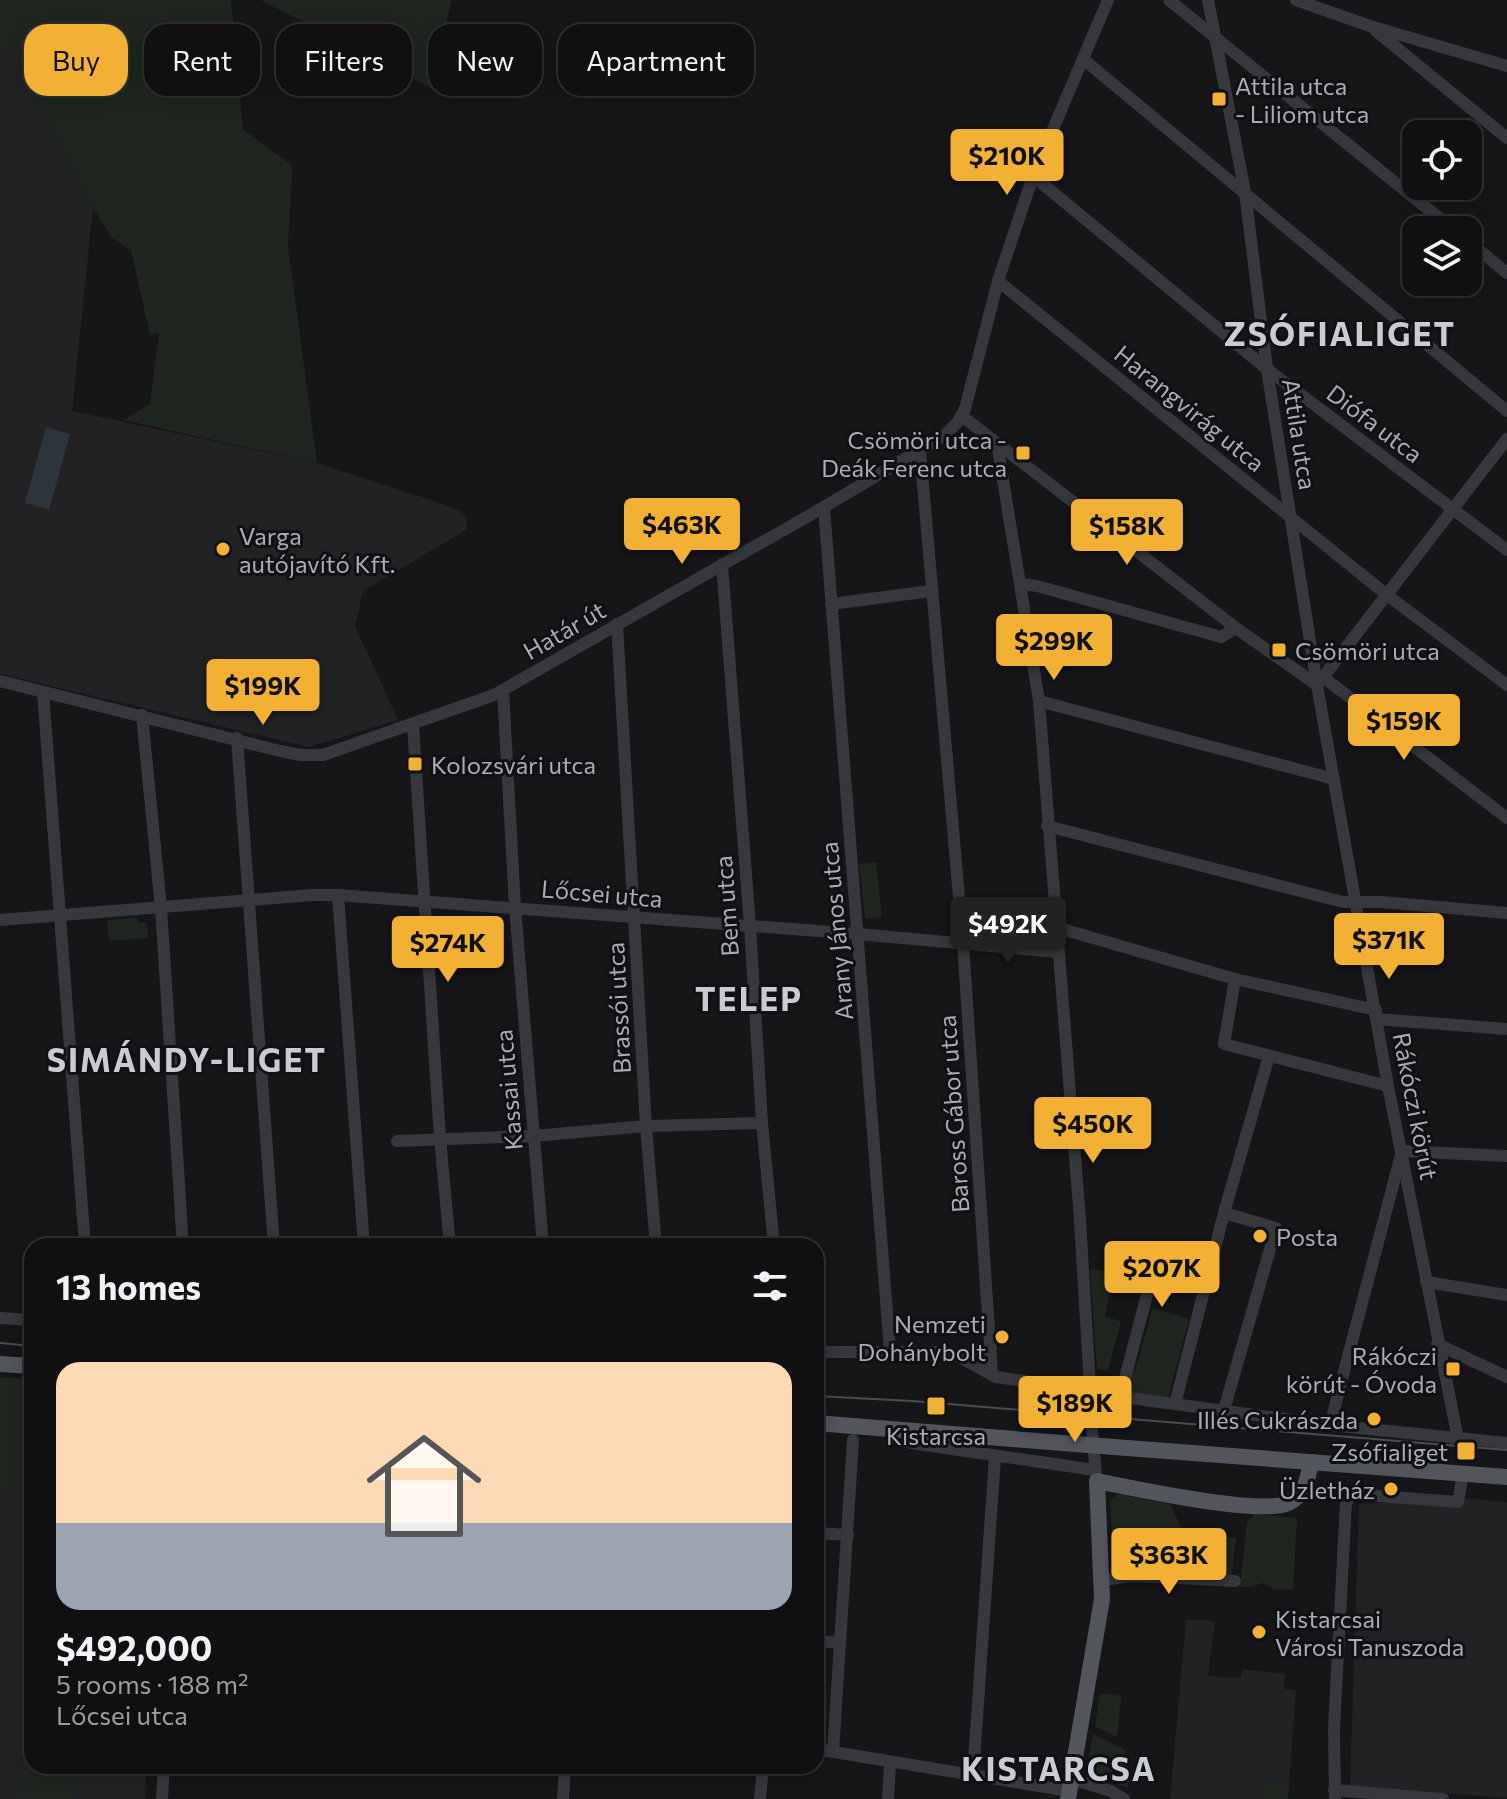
<!DOCTYPE html>
<meta charset="utf-8">
<style>
:root{--surface:#101012;--page:#19191b;--text:#f1f3f6;--muted:#9c9d9f;--line:#303032;--accent:#f2b134}
body{margin:0;font-family:Commissioner,sans-serif;background:var(--page);color:var(--text);height:100vh;display:flex;flex-direction:column;font-size:30px;white-space:nowrap}
*{box-sizing:border-box;margin:0}
p{font-size:26px;color:var(--muted)}
.icon{flex:none;width:44px;height:44px;fill:none;stroke:currentColor;stroke-width:2;stroke-linecap:round;stroke-linejoin:round}
.map{position:relative;flex:1;overflow:hidden}
.drawer{position:absolute;left:24px;top:1238px;width:800px;height:536px;display:flex;flex-direction:column;background:var(--surface);border-radius:24px;box-shadow:0 4px 20px #0003,0 0 0 2px var(--line)}
.drawer>*{flex:none}
.top-card{position:absolute;left:24px;top:24px;width:800px;height:72px;display:flex;gap:16px}
.fabs{position:absolute;left:1402px;top:120px;display:grid;gap:16px}
.fabs a{display:grid;place-items:center;width:80px;height:80px;border-radius:16px;background:var(--surface);box-shadow:0 4px 20px #0003,0 0 0 2px var(--line);font-size:40px}
.price{position:absolute;translate:-50% -68px;padding:0 18px;border-radius:8px;background:var(--accent);color:#111;font-size:26px;line-height:52px;filter:drop-shadow(0 2px 4px #0008)}
.price::after{content:'';position:absolute;left:50%;top:48px;width:24px;height:18px;margin-left:-12px;background:inherit;clip-path:polygon(0 0,100% 0,50% 100%)}
.price.on{background:#222;color:#fff}
ul{padding:0;list-style:none}
li{display:grid;align-content:center;gap:16px;height:424px;padding:0 32px}
li+li{border-top:2px solid var(--line)}
li span{display:grid;place-items:center;height:248px;border-radius:24px;color:#555}
li>.icon{margin-inline-start:auto}
span .icon{width:144px;height:144px;fill:#fffc;stroke-width:1}
li b{font-size:34px}
h2{display:flex;justify-content:space-between;align-items:center;height:96px;padding:0 32px;font-size:34px}
.tag{padding:0 28px;border-radius:24px;background:var(--surface);box-shadow:0 4px 20px #0003,0 0 0 2px var(--line);font-size:28px;line-height:72px}
.tag.on{background:var(--accent);color:#111}
.map>svg:first-child{display:block}
</style>
<div class="map">
<svg width="1507" height="1799" viewBox="0 0 1507 1799">
<rect width="100%" height="100%" fill="#161618"/>
<!-- built -->
<g fill="#222225">
<path d="M 9,47 L 93,208 L 72,411 L 317,463 L 431,500 L 460,511 L 467,518 L 466,530 L 363,591 L 355,626 L 398,720 L 309,747 L 0,674 L 0,49 Z"/>
<path d="M 0,1493 L 32,1497 L 32,1766 L 147,1766 L 145,1799 L 0,1799 Z"/>
<path d="M 1464,1498 L 1507,1502 L 1507,1798 L 1350,1786 L 1359,1504 Z"/>
<path d="M 1186,1619 L 1215,1621 L 1208,1676 L 1241,1678 L 1242,1669 L 1285,1674 L 1284,1689 L 1296,1690 L 1288,1799 L 1170,1799 Z"/>
</g>
<!-- green -->
<g fill="#1e261f">
<path d="M 0,0 L 231,0 L 243,130 L 292,165 L 288,246 L 317,463 L 124,420 L 150,404 L 159,333 L 150,335 L 131,250 L 112,238 L 93,208 L 9,47 L 0,49 Z"/>
<path d="M 261,0 L 451,0 L 433,89 Z"/>
<path d="M 876,862 L 882,917 L 865,919 L 859,864 Z"/>
<path d="M 138,918 L 139,923 L 146,922 L 148,938 L 109,941 L 107,920 Z"/>
<path d="M 1090,1269 L 1114,1272 L 1105,1317 L 1121,1321 L 1108,1371 L 1097,1369 Z"/>
<path d="M 1153,1308 L 1189,1319 L 1168,1398 L 1132,1394 L 1126,1385 L 1131,1371 L 1135,1371 Z"/>
<path d="M 0,1377 L 32,1379 L 32,1497 L 0,1493 Z"/>
<path d="M 1118,1494 L 1170,1504 L 1182,1529 L 1236,1538 L 1232,1574 L 1221,1578 L 1114,1574 L 1110,1500 Z"/>
<path d="M 1254,1514 L 1297,1518 L 1293,1590 L 1274,1589 L 1263,1583 L 1251,1587 L 1240,1587 L 1247,1522 Z"/>
<path d="M 1100,1693 L 1121,1696 L 1117,1737 L 1095,1727 Z"/>
<path d="M 32,1713 L 32,1766 L 74,1766 L 75,1799 L 22,1799 L 26,1717 Z"/>
<path d="M 1093,1734 L 1125,1750 L 1128,1788 L 1086,1771 Z"/>
<path d="M 1262,1782 L 1289,1784 L 1288,1799 L 1261,1799 Z"/>
</g>
<!-- water -->
<path fill="#2c353c" d="M 46,427 L 70,434 L 49,510 L 25,503 Z"/>
<g fill="none" stroke-linecap="round" stroke-linejoin="round">
<!-- minor -->
<g stroke="#37383d" stroke-width="12">
<path d="M 1169,0 L 1454,230"/>
<path d="M 1208,0 L 1245,192 L 1267,369 L 1317,685 L 1388,1086 L 1458,1439"/>
<path d="M 1296,0 L 1370,26 L 1507,66"/>
<path d="M 1376,31 L 1507,138"/>
<path d="M 1083,59 L 1507,411"/>
<path d="M 1033,176 L 1267,369 L 1507,550"/>
<path d="M 1468,241 L 1507,273"/>
<path d="M 998,281 L 1387,595 L 1507,685"/>
<path d="M 962,416 L 1236,628 L 1317,685"/>
<path d="M 997,443 L 1039,701 L 1080,1220 L 1090,1388 L 1086,1396"/>
<path d="M 920,450 L 963,943 L 992,1375"/>
<path d="M 824,507 L 890,1351"/>
<path d="M 722,564 L 750,926 L 762,1123 L 774,1246"/>
<path d="M 1021,584 L 1037,586 L 1221,637 L 1236,628"/>
<path d="M 831,604 L 931,591"/>
<path d="M 617,624 L 646,1126 L 656,1246"/>
<path d="M 1323,677 L 1507,818"/>
<path d="M 0,681 L 280,751 L 301,755 L 323,755 L 494,695 L 824,507 L 945,435 L 957,423 L 965,409 L 998,281 L 1033,176 L 1108,0"/>
<path d="M 1317,685 L 1507,439"/>
<path d="M 503,690 L 515,907 L 543,1246"/>
<path d="M 43,692 L 85,1246"/>
<path d="M 1039,701 L 1334,779"/>
<path d="M 142,715 L 161,908 L 183,1246"/>
<path d="M 413,725 L 440,1138 L 450,1246"/>
<path d="M 237,738 L 274,1246"/>
<path d="M 1047,826 L 1343,902 L 1381,902 L 1507,913"/>
<path d="M 338,895 L 364,1246"/>
<path d="M 0,920 L 312,895 L 338,895 L 858,934 L 1057,952"/>
<path d="M 1055,927 L 1235,979 L 1376,1010"/>
<path d="M 1235,979 L 1224,1044 L 1388,1086"/>
<path d="M 1377,1019 L 1507,1029"/>
<path d="M 397,1141 L 533,1136 L 646,1126 L 762,1123"/>
<path d="M 1426,1282 L 1507,1295"/>
<path d="M 0,1318 L 32,1320"/>
<path d="M 1437,1344 L 1507,1377"/>
<path d="M 816,1352 L 950,1352 L 996,1377 L 1071,1388 L 1086,1396"/>
<path d="M 962,1358 L 968,1353 L 991,1348"/>
<path d="M 1086,1396 L 1100,1394 L 1330,1425 L 1507,1443"/>
<path d="M 1086,1396 L 1090,1407 L 1096,1475"/>
<path d="M 1120,1397 L 1153,1272 L 1206,1286"/>
<path d="M 1175,1404 L 1224,1213 L 1269,1056"/>
<path d="M 1224,1410 L 1276,1228 L 1224,1213"/>
<path d="M 1330,1425 L 1402,1151 L 1507,1156"/>
<path d="M 911,1443 L 1095,1470"/>
<path d="M 816,1533 L 848,1535"/>
<path d="M 1102,1580 L 1133,1576 L 1235,1581"/>
<path d="M 816,1641 L 840,1643"/>
<path d="M 816,1749 L 1069,1791"/>
<path d="M 833,1752 L 853,1440"/>
<path d="M 973,1775 L 995,1457"/>
<path d="M 1071,1779 L 1111,1791 L 1124,1799"/>
<path d="M 1334,1790 L 1443,1799"/>
<path d="M 162,1799 L 164,1766"/>
<path d="M 563,1799 L 565,1766"/>
<path d="M 760,1799 L 763,1766"/>
<path d="M 888,1799 L 890,1763"/>
<path d="M 1335,1799 L 1334,1728 L 1346,1502 L 1353,1494 L 1458,1502 L 1463,1474"/>
</g>
<!-- major -->
<g stroke="#53555c" stroke-width="16">
<path d="M 0,1364 L 32,1366"/>
<path d="M 816,1423 L 1075,1444"/>
<path d="M 1114,1447 L 1507,1477"/>
<path d="M 1068,1799 L 1102,1599 L 1097,1481 C 1132,1488 1260,1516 1288,1503 C 1305,1496 1308,1478 1311,1462"/>
</g>
<!-- tram -->
<g stroke="#4a4c52" stroke-width="2">
<path d="M 0,1343 L 32,1346"/>
<path d="M 816,1396 L 912,1401 L 1507,1450"/>
</g>
<!-- major-bridge -->
<path stroke="#53555c" stroke-width="16" d="M 1075,1444 L 1114,1447"/>
</g>
<!-- markers -->
<g fill="#f2b134" stroke="#111113" stroke-width="3">
<rect x="1211" y="91" width="16" height="16" rx="4"/>
<rect x="1015" y="445" width="16" height="16" rx="4"/>
<circle cx="223" cy="549" r="8"/>
<rect x="1271" y="642" width="16" height="16" rx="4"/>
<rect x="407" y="756" width="16" height="16" rx="4"/>
<circle cx="1260" cy="1236" r="8"/>
<circle cx="1002" cy="1337" r="8"/>
<rect x="1445" y="1361" width="16" height="16" rx="4"/>
<rect x="926" y="1396" width="20" height="20" rx="4"/>
<circle cx="1374" cy="1419" r="8"/>
<rect x="1456" y="1441" width="20" height="20" rx="4"/>
<circle cx="1391" cy="1489" r="8"/>
<circle cx="1259" cy="1632" r="8"/>
</g>
<g text-anchor="middle" dominant-baseline="central" stroke-width="6" stroke-linejoin="round" paint-order="stroke">
<!-- poi labels -->
<g font-size="24" fill="#a8adb8" stroke="#111113" text-anchor="start">
<text x="1235" y="85">Attila utca<tspan x="1235" dy="28">- Liliom utca</tspan></text>
<text x="1007" y="439" text-anchor="end">Csömöri utca -<tspan x="1007" dy="28">Deák Ferenc utca</tspan></text>
<text x="239" y="535">Varga<tspan x="239" dy="28">autójavító Kft.</tspan></text>
<text x="1295" y="650">Csömöri utca</text>
<text x="431" y="764">Kolozsvári utca</text>
<text x="1276" y="1236">Posta</text>
<text x="986" y="1323" text-anchor="end">Nemzeti<tspan x="986" dy="28">Dohánybolt</tspan></text>
<text x="1437" y="1355" text-anchor="end">Rákóczi<tspan x="1437" dy="28">körút - Óvoda</tspan></text>
<text x="1358" y="1419" text-anchor="end">Illés Cukrászda</text>
<text x="936" y="1435" text-anchor="middle">Kistarcsa</text>
<text x="1448" y="1451" text-anchor="end">Zsófialiget</text>
<text x="1375" y="1489" text-anchor="end">Üzletház</text>
<text x="1275" y="1618">Kistarcsai<tspan x="1275" dy="28">Városi Tanuszoda</tspan></text>
</g>
<!-- street labels -->
<g font-size="24" fill="#a8adb8" stroke="#111113">
<text transform="translate(1190 408) rotate(39)">Harangvirág utca</text>
<text transform="translate(1375 423) rotate(37)">Diófa utca</text>
<text transform="translate(1300 434) rotate(81)">Attila utca</text>
<text transform="translate(564 630) rotate(-30)">Határ út</text>
<text transform="translate(602 893) rotate(5)">Lőcsei utca</text>
<text transform="translate(726 906) rotate(-94)">Bem utca</text>
<text transform="translate(836 931) rotate(-95)">Arany János utca</text>
<text transform="translate(618 1008) rotate(-93)">Brassói utca</text>
<text transform="translate(508 1090) rotate(-95)">Kassai utca</text>
<text transform="translate(1416 1106) rotate(79)">Rákóczi körút</text>
<text transform="translate(953 1114) rotate(-94)">Baross Gábor utca</text>
</g>
<!-- district labels -->
<g font-size="32" font-weight="bold" letter-spacing="2" fill="#c9ccd4" stroke="#111113">
<text x="1340" y="333">ZSÓFIALIGET</text>
<text x="749" y="998">TELEP</text>
<text x="187" y="1059">SIMÁNDY-LIGET</text>
<text x="1059" y="1768">KISTARCSA</text>
</g>
</g>
</svg>
<div class="fabs">
<a><svg class="icon" aria-label="locate" viewBox="0 0 24 24"><circle cx="12" cy="12" r="6"/><path d="M12 2v4M12 18v4M2 12h4M18 12h4"/></svg></a>
<a><svg class="icon" aria-label="layers" viewBox="0 0 24 24"><path d="M12 4l9 5-9 5-9-5zM3 14l9 5 9-5"/></svg></a>
</div>
<b class="price" style="left:1007px;top:197px">$210K</b>
<b class="price" style="left:682px;top:566px">$463K</b>
<b class="price" style="left:1127px;top:567px">$158K</b>
<b class="price" style="left:1054px;top:682px">$299K</b>
<b class="price" style="left:263px;top:727px">$199K</b>
<b class="price" style="left:1404px;top:762px">$159K</b>
<b class="price on" style="left:1008px;top:965px">$492K</b>
<b class="price" style="left:1389px;top:981px">$371K</b>
<b class="price" style="left:448px;top:984px">$274K</b>
<b class="price" style="left:1093px;top:1165px">$450K</b>
<b class="price" style="left:1162px;top:1309px">$207K</b>
<b class="price" style="left:1075px;top:1444px">$189K</b>
<b class="price" style="left:1169px;top:1596px">$363K</b>
<div class="top-card">
<a class="tag on">Buy</a>
<a class="tag">Rent</a>
<a class="tag">Filters</a>
<a class="tag">New</a>
<a class="tag">Apartment</a>
</div>
<section class="drawer">
<h2>13 homes<svg class="icon" aria-label="filters" viewBox="0 0 24 24"><path d="M4 7h16M4 17h16"/><circle cx="9" cy="7" r="2"/><circle cx="15" cy="17" r="2"/></svg></h2>
<ul>
<li><span style="background:linear-gradient(#ffd9b3 65%,#9aa5b1 0)"><svg class="icon" aria-label="home" viewBox="0 0 24 24"><path d="M3 11l9-7 9 7M6 9v11h12V9"/></svg></span><div><b>$492,000</b><p>5 rooms · 188 m²</p><p>Lőcsei utca</p></div></li>
</ul>
</section>
</div>
